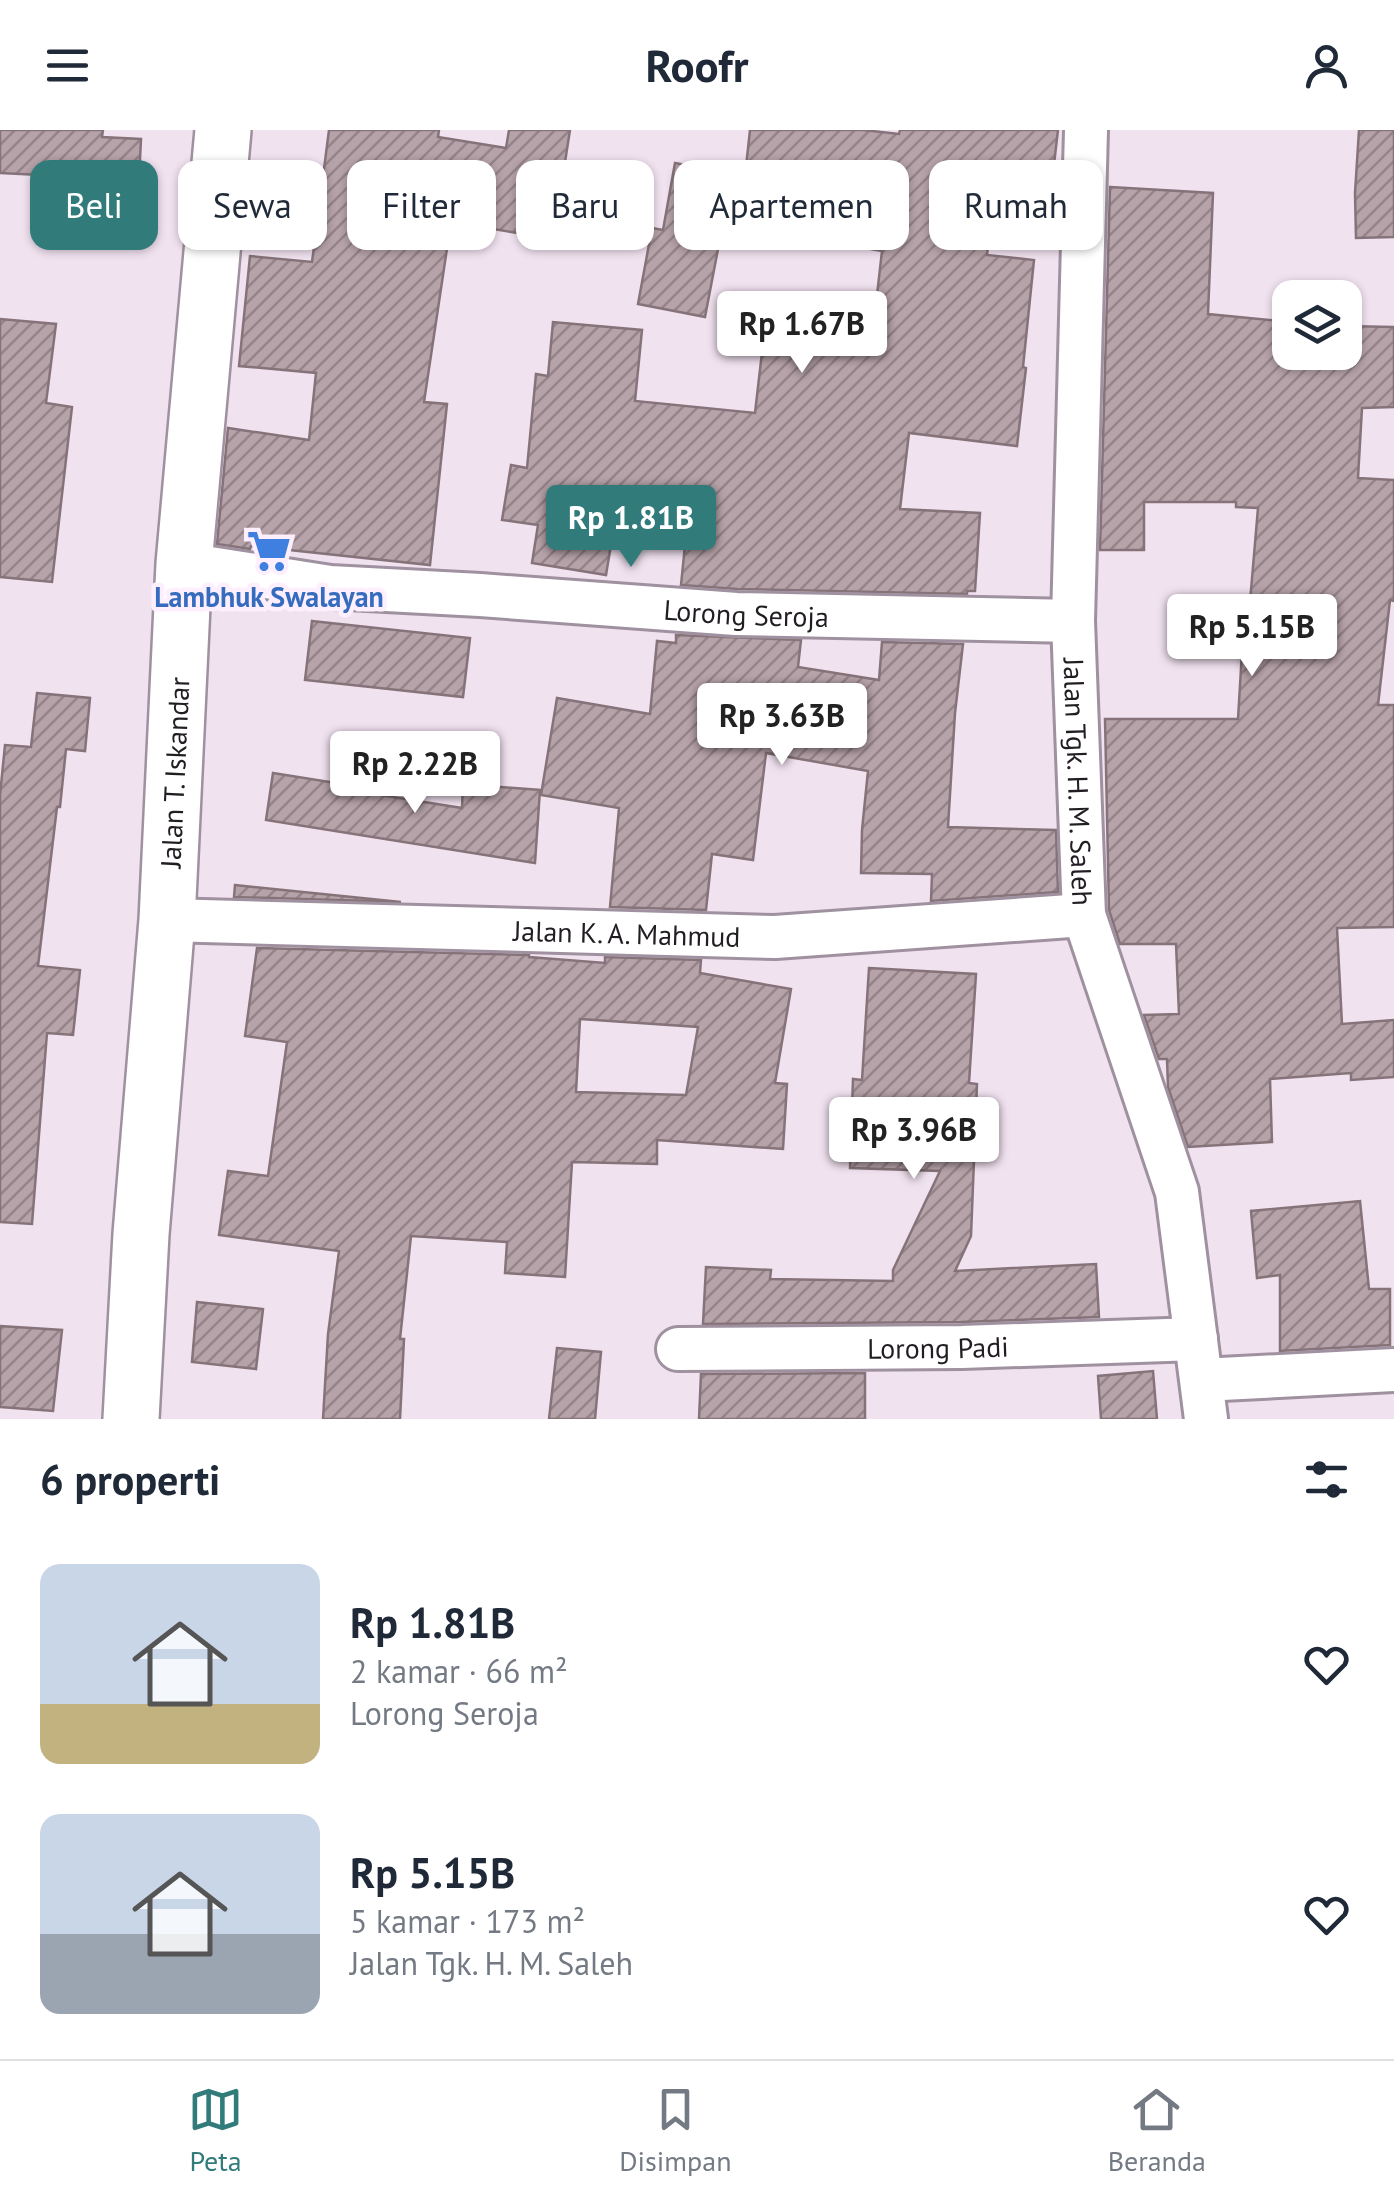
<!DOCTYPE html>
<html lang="id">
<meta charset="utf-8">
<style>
:root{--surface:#fff;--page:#f6f6f7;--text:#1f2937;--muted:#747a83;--line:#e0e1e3;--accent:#317b7b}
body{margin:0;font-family:"PT Sans",sans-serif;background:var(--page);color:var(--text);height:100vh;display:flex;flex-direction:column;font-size:38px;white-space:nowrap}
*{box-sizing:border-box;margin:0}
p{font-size:32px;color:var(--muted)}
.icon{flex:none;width:55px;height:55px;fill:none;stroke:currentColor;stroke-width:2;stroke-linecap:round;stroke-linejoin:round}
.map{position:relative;height:1289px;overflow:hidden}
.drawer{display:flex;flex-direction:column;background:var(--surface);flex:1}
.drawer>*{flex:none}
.banner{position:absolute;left:30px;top:30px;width:1335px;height:90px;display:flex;gap:20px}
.controls{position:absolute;left:1272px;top:150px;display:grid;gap:20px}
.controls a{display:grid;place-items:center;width:90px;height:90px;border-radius:20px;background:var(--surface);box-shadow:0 2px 8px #0004;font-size:50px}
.price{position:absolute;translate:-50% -85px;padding:0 22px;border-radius:10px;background:#fff;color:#222;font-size:32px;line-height:65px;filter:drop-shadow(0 2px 5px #0008)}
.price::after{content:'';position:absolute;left:50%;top:60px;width:30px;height:22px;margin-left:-15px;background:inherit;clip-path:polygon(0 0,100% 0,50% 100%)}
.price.selected{background:var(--accent);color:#fff}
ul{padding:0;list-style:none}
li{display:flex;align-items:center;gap:30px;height:250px;padding:0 40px}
li span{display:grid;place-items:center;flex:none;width:280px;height:200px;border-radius:20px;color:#555}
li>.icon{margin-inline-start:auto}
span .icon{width:120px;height:120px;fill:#fffc;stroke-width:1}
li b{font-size:42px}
h2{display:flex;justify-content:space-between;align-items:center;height:120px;padding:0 40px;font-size:42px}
.tag{padding:0 35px;border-radius:20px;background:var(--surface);box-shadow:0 2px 8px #0004;font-size:35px;line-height:90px}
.tag.selected{background:var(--accent);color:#fff}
header{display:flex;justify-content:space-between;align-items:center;height:130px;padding:0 40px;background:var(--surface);font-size:45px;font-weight:700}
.tab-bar{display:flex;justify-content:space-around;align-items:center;height:140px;border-top:2px solid var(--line);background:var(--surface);font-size:28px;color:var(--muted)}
.tab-bar a{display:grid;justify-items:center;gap:5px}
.tab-bar .selected{color:var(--accent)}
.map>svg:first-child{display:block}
</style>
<header><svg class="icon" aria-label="menu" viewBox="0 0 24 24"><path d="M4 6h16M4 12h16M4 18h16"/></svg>Roofr<svg class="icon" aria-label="person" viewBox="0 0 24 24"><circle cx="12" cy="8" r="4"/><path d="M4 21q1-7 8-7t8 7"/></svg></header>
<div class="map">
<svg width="1394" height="1289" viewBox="0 0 1394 1289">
<defs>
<pattern id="building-hatch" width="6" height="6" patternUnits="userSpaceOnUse" patternTransform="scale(2.5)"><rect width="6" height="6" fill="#b6a2a9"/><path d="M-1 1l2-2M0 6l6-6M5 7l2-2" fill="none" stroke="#948389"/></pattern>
</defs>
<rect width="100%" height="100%" fill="#f1e2f0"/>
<!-- building -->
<g fill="url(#building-hatch)" stroke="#867379" stroke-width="2.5" fill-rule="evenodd">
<path d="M 0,0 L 103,0 L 102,7 L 141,9 L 139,50 L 0,43 Z"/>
<path d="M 329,0 L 439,0 L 438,7 L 506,18 L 509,0 L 570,0 L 553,109 L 451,92 L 424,272 L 447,274 L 430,435 L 251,416 L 250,419 L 217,414 L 228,298 L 309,310 L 316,243 L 239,236 L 250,126 L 312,132 Z"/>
<path d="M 750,0 L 863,0 L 899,4 L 900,0 L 1058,0 L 1053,43 L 998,37 L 987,125 L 1034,130 L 1023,237 L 1026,238 L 1017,316 L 909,303 L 900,379 L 980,383 L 975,461 L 967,461 L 967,464 L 737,459 L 681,455 L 688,385 L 617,378 L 606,445 L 532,433 L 538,395 L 502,390 L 511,335 L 527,338 L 536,244 L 548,246 L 553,192 L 642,200 L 635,271 L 755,283 L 764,205 L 871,218 L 882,121 L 723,93 L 705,187 L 638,174 L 652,98 L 663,100 L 675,33 L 745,46 Z"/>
<path d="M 1359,0 L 1394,0 L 1394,107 L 1356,108 L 1355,63 Z"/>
<path d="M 1110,57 L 1213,63 L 1208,184 L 1281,191 L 1280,196 L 1290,196 L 1290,222 L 1345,222 L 1345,196 L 1394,197 L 1394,277 L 1362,278 L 1358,348 L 1394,350 L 1394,471 L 1390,470 L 1378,575 L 1394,575 L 1394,797 L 1337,798 L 1342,894 L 1394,890 L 1394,947 L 1351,950 L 1351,943 L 1270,949 L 1272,1012 L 1188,1017 L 1168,957 L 1167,929 L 1159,929 L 1144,885 L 1179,884 L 1176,814 L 1120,814 L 1109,780 L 1105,589 L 1238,589 L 1245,471 L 1250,472 L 1258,378 L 1236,377 L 1236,372 L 1144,372 L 1144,420 L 1100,420 Z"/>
<path d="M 0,189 L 56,194 L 46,273 L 72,277 L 52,452 L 0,447 Z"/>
<path d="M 312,491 L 470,508 L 463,567 L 305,550 Z"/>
<path d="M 676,505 L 801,510 L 798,537 L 879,550 L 882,512 L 963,514 L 955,583 L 948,697 L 1056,700 L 1058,762 L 931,771 L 932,744 L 861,743 L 862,700 L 868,641 L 766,623 L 753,730 L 712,724 L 706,780 L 610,777 L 619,678 L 541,665 L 557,568 L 650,584 L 657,511 L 676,513 Z"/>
<path d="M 37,563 L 90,568 L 85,621 L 66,619 L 60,677 L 57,677 L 38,836 L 80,840 L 73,905 L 47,903 L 32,1094 L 0,1092 L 0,665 L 5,615 L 31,617 Z"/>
<path d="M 273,643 L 355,656 L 355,661 L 462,678 L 463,654 L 540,660 L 535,733 L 266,690 Z"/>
<path d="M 235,755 L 401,772 L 234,767 Z"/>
<path d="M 257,818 L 529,825 L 529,827 L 605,833 L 605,827 L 701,830 L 700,843 L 791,859 L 775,953 L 787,954 L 783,1019 L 657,1010 L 657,1034 L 572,1032 L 565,1147 L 505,1143 L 507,1112 L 411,1106 L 400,1209 L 404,1209 L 400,1289 L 323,1289 L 328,1204 L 339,1121 L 219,1105 L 228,1041 L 268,1046 L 287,912 L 245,906 ZM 580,889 L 698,897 L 686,965 L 576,962 Z"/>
<path d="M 869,838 L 976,844 L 969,953 L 977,954 L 971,1106 L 955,1141 L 1096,1134 L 1099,1187 L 961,1192 L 703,1194 L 706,1137 L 771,1140 L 770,1149 L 893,1151 L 893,1140 L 940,1041 L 850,1038 L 853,949 L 862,950 Z"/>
<path d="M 1360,1071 L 1369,1159 L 1390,1159 L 1390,1215 L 1280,1221 L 1280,1145 L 1257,1148 L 1251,1081 Z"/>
<path d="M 197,1172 L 263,1179 L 256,1239 L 192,1232 Z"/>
<path d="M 0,1196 L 62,1200 L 53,1281 L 0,1277 Z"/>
<path d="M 557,1218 L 601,1222 L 595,1289 L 549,1289 Z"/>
<path d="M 1153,1241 L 1157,1289 L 1101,1289 L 1098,1246 Z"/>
<path d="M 865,1243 L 865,1289 L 699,1289 L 701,1244 Z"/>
</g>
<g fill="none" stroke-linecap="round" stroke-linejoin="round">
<!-- street casing -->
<g stroke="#9f919f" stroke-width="48">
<g id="street">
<path id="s1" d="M 1086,0 L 1073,491 L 1084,785 L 1177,1062 L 1206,1289"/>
<path id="s2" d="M 184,434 L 330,457 L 480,465 L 736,484 L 1073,491"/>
<path id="s3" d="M 167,790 L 775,807 L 1084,785"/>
<path id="s4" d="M 678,1219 L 962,1217 L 1196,1209"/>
<path d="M 1202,1250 L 1394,1240"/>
</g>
</g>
<!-- secondary casing -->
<g stroke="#9f919f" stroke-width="60">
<g id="secondary">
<path id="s5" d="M 131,1289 L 141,1104 L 167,790 L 184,434 L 223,0"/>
</g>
</g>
<!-- street -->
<use href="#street" stroke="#fff" stroke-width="42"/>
<!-- secondary -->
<use href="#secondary" stroke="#fff" stroke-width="55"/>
</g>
<!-- icons -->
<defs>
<g id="supermarket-bare" transform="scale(3.45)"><path d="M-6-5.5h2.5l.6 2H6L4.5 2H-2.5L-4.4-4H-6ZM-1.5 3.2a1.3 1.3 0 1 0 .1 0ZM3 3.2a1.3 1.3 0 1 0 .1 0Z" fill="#3f7fe0" stroke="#feeffe" stroke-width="2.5" paint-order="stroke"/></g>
</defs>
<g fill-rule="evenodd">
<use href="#supermarket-bare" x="269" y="421"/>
</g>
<g text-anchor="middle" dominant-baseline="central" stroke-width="9" stroke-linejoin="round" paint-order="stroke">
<!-- shop labels -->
<g font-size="28" font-weight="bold" fill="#366cbe" stroke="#feeffe">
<text x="269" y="466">Lambhuk Swalayan</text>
</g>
<!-- street labels -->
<g font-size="28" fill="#221d22" stroke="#feeffe">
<text stroke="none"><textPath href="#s2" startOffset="565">Lorong Seroja</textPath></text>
<text stroke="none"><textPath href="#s5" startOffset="648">Jalan T. Iskandar</textPath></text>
<text stroke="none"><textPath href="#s1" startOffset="652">Jalan Tgk. H. M. Saleh</textPath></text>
<text stroke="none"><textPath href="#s3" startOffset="460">Jalan K. A. Mahmud</textPath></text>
<text stroke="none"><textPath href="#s4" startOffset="260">Lorong Padi</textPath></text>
</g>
</g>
</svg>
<div class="controls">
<a><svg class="icon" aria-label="layers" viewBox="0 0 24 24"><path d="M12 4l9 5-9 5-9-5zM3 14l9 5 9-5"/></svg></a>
</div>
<b class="price" style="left:802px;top:246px">Rp 1.67B</b>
<b class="price selected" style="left:631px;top:440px">Rp 1.81B</b>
<b class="price" style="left:1252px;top:549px">Rp 5.15B</b>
<b class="price" style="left:782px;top:638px">Rp 3.63B</b>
<b class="price" style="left:415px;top:686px">Rp 2.22B</b>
<b class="price" style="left:914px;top:1052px">Rp 3.96B</b>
<div class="banner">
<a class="tag selected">Beli</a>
<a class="tag">Sewa</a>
<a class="tag">Filter</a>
<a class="tag">Baru</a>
<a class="tag">Apartemen</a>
<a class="tag">Rumah</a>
</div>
</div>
<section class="drawer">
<h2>6 properti<svg class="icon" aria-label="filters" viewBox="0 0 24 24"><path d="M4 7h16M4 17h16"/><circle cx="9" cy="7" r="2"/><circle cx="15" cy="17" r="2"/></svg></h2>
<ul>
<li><span style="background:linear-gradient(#c9d6e8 70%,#c2b280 0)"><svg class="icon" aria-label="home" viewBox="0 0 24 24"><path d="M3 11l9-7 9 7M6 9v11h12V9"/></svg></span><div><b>Rp 1.81B</b><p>2 kamar · 66 m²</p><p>Lorong Seroja</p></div><svg class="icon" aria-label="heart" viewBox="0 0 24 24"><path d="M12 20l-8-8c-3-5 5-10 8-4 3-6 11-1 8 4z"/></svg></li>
<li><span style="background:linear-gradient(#c9d6e8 60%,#9aa5b1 0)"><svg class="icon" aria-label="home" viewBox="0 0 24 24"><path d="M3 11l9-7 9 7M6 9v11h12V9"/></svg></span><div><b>Rp 5.15B</b><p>5 kamar · 173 m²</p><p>Jalan Tgk. H. M. Saleh</p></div><svg class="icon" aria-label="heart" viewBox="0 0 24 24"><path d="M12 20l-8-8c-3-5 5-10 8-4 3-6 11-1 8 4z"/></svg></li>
</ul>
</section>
<nav class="tab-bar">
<a class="selected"><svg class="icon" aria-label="map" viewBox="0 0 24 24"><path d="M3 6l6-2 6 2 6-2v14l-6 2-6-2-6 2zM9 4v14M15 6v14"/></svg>Peta</a>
<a><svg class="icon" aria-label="saved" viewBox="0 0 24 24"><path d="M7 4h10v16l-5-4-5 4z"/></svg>Disimpan</a>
<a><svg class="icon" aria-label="home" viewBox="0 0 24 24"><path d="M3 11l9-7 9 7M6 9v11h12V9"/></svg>Beranda</a>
</nav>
